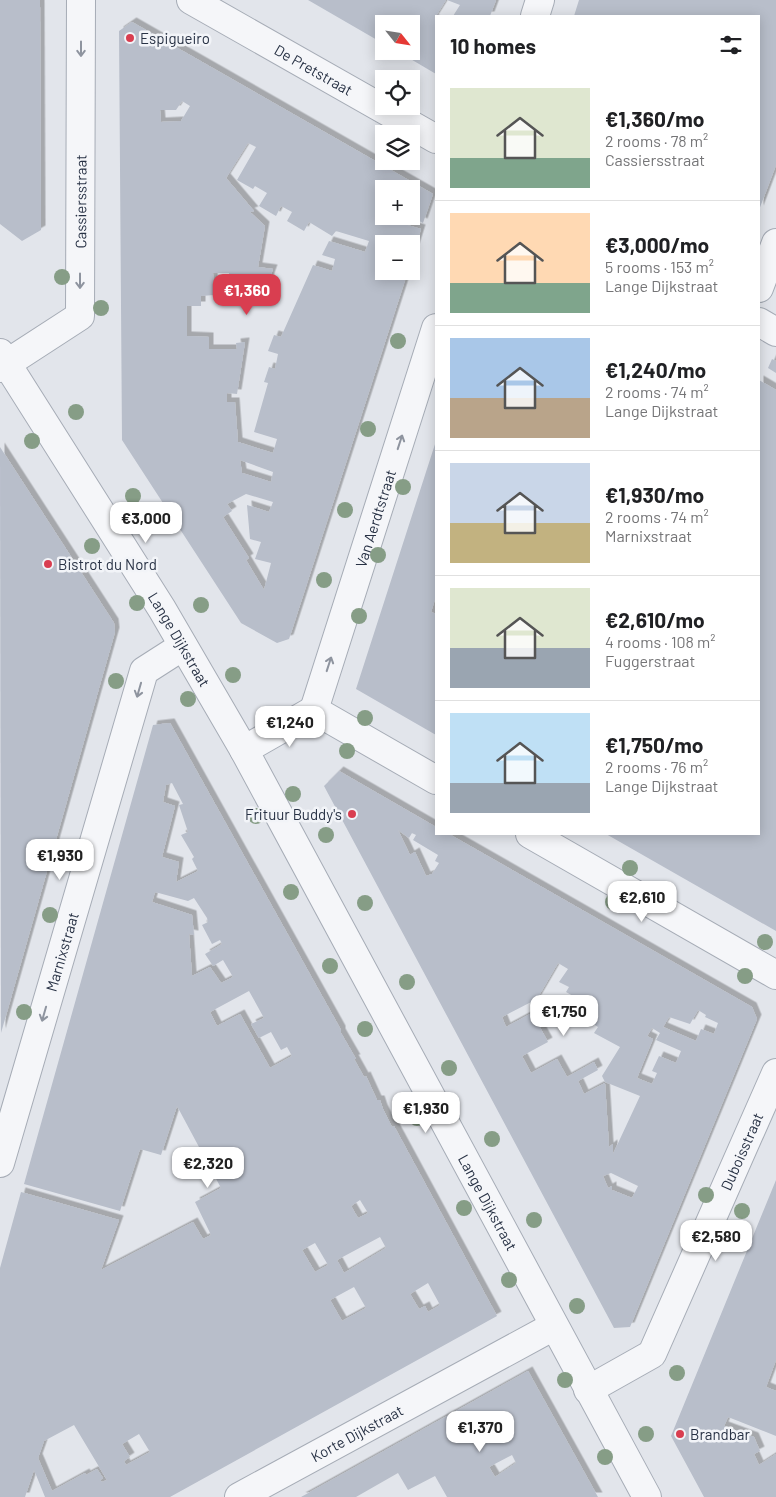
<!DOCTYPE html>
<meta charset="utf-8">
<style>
:root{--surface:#fff;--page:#f2f2f2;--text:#202124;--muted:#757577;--line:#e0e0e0;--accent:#d93e50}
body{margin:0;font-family:Barlow,sans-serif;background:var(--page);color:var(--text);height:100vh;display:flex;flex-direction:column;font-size:19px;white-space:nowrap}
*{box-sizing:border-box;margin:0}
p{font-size:16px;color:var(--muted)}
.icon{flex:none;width:28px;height:28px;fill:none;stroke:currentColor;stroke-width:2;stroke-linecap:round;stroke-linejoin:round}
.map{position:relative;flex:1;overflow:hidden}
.details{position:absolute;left:435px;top:15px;width:325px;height:820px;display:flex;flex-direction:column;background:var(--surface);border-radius:0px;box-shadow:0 2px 12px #0003}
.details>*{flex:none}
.needle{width:32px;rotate:120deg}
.fabs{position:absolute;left:375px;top:15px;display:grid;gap:10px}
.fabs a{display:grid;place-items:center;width:45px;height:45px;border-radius:0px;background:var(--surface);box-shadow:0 2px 12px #0003;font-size:25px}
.price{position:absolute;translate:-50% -42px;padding:0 11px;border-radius:10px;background:#fff;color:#222;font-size:16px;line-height:32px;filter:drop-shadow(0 1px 2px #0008)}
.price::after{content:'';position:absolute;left:50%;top:30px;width:15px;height:11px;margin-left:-8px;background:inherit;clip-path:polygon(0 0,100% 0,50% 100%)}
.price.current{background:var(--accent);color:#fff}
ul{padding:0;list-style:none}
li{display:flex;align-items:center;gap:15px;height:125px;padding:0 15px}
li+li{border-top:1px solid var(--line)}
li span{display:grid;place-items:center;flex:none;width:140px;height:100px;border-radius:0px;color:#555}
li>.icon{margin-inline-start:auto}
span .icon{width:60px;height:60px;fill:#fffc;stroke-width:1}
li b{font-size:21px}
h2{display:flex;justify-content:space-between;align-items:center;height:60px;padding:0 15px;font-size:21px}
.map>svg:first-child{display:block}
</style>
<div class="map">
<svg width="776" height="1497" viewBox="0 0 776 1497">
<defs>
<filter id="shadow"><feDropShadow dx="4.5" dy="-4.5" stdDeviation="0" flood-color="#0004"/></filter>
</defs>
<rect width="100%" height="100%" fill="#e2e5eb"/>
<!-- building -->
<g fill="#b8beca" fill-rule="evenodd" filter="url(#shadow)">
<path d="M 0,0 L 40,0 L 41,230 L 22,241 L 0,224 Z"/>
<path d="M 308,0 L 446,0 L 434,19 L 436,20 L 436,74 L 397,51 L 411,51 L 411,24 L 384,24 L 384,44 Z"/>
<path d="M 447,0 L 496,0 L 490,16 L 453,16 L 460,5 Z"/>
<path d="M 579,0 L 776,0 L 776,165 L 759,210 L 759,16 L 574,16 Z"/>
<path d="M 132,22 L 433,194 L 423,223 L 411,217 L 411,189 L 384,189 L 384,216 L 407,216 L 404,224 L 421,229 L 412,258 L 411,244 L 384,244 L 384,271 L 408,271 L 289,639 L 277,643 L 241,623 L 122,440 L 119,31 ZM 182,101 L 190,106 L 181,121 L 161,122 L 160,110 L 176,110 ZM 248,143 L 256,147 L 237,180 L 253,189 L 255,186 L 267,193 L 259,206 L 276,216 L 281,206 L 292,212 L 287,221 L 304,231 L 309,222 L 332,236 L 336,231 L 369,241 L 365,252 L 329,241 L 322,255 L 335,259 L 332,271 L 313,265 L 281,337 L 274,335 L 268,351 L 278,354 L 275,369 L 269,367 L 264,382 L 268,383 L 254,432 L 277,439 L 273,453 L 238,442 L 235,402 L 227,402 L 227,393 L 237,394 L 245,342 L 236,343 L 237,349 L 209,349 L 209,337 L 187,336 L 187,306 L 201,306 L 201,296 L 214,295 L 213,273 L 229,273 L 228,304 L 260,305 L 273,269 L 258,267 L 265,226 L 250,212 L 254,211 L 226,178 ZM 240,460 L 273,472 L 271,482 L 242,473 ZM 246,494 L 273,502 L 269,512 L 247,505 L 250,539 L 261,542 L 255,559 L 271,563 L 264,590 L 246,560 L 249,558 L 223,517 L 232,511 L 227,504 Z"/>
<path d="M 772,359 L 776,361 L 776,373 L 768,368 Z"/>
<path d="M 759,380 L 776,390 L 776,931 L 606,834 L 759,834 Z"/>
<path d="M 436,441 L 436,596 L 431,612 L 436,614 L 436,735 L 356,689 Z"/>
<path d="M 0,447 L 114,623 L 115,632 L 1,1033 Z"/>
<path d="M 170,723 L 341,1030 L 341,1033 L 356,1059 L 354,1059 L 364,1077 L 366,1076 L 377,1100 L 380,1100 L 383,1109 L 392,1127 L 394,1126 L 497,1316 L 170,1497 L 45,1497 L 34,1470 L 25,1497 L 0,1497 L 0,1268 L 21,1192 L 119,1220 L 101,1270 L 193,1222 L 203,1239 L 211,1235 L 195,1202 L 221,1188 L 177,1106 L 161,1155 L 140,1149 L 120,1211 L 24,1184 L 153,725 ZM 172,783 L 183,804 L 179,805 L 188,832 L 181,835 L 194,857 L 192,859 L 198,871 L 176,882 L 179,862 L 162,857 L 175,806 L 163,802 L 166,785 ZM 155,892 L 188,901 L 194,898 L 207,918 L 208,922 L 202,925 L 212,944 L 220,940 L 222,944 L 205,954 L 213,966 L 223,960 L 233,977 L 221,983 L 210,967 L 192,976 L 189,934 L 194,935 L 192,915 L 152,902 ZM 249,991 L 264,1018 L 251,1024 L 259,1038 L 271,1032 L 281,1050 L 287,1047 L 292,1056 L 270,1068 L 240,1014 L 217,1026 L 210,1012 ZM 360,1200 L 368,1213 L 358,1218 L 351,1206 ZM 380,1237 L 386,1248 L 344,1273 L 337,1260 ZM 315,1243 L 328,1265 L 315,1272 L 302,1250 ZM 428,1283 L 440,1305 L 428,1312 L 425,1306 L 419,1309 L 410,1294 ZM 354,1287 L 366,1308 L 342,1321 L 330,1300 ZM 74,1425 L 107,1480 L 102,1482 L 100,1480 L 103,1478 L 97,1469 L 86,1475 L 85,1473 L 52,1491 L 38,1458 L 44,1441 ZM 139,1434 L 150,1452 L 126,1465 L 124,1461 L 130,1457 L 122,1444 Z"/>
<path d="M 339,771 L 436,827 L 436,834 L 449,834 L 752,1007 L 757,1019 L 630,1327 L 614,1328 L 324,786 ZM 398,830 L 409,838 L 412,833 L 416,835 L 413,840 L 438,855 L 435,861 L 439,863 L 432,874 L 426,876 L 415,852 L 410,855 ZM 558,963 L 568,969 L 559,982 L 569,987 L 566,992 L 580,1000 L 577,1006 L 590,1015 L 587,1020 L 598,1027 L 594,1033 L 620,1047 L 602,1076 L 605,1082 L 640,1096 L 613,1154 L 613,1144 L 609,1147 L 605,1083 L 584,1094 L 578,1081 L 598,1070 L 594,1062 L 567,1077 L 557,1059 L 531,1073 L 522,1056 L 548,1042 L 532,1013 L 506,1027 L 502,1017 L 537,999 ZM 698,1010 L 706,1015 L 705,1017 L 718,1023 L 714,1034 L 701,1029 L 696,1041 L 663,1027 L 669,1017 L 690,1024 ZM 652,1028 L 660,1033 L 656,1040 L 681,1051 L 676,1063 L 659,1056 L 652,1071 L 657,1073 L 652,1084 L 637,1078 L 653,1039 L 647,1036 ZM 611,1173 L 638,1186 L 632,1198 L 612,1190 L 612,1186 L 608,1188 L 603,1176 Z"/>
<path d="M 776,1180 L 776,1360 L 766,1387 L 776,1391 L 776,1436 L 728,1417 L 724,1426 L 754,1437 L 760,1451 L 754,1454 L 759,1465 L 776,1454 L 776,1497 L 704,1497 L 671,1436 Z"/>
<path d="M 528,1371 L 598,1497 L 447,1497 L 435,1476 L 408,1490 L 398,1473 L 356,1497 L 301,1497 ZM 512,1455 L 516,1463 L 495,1477 L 489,1467 Z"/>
</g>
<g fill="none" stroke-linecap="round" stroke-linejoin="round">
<!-- minor casing -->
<g stroke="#a6acb6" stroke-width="30">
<g id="minor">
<path id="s1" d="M 191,0 L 436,139"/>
<path d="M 535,16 L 540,0"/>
<path d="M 759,288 L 776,243"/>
<path d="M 759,322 L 776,332"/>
<path id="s2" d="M 0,353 L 162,609 L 244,750 L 647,1497"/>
<path id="s3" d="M 314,710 L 436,328"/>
<path d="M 314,710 L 436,780"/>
<path d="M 244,750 L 314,710"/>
<path d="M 530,834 L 776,975"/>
<path id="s4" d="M 0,1163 L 144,671 L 183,646"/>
<path id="s5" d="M 588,1390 L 652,1354 L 776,1073"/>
<path id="s6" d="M 239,1497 L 554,1326"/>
</g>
</g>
<!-- tertiary casing -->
<g stroke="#a6acb6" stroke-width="30">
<g id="tertiary">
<path id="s7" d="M 0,368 L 80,316 L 81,0"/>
</g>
</g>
<!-- minor -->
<use href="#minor" stroke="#f5f6f9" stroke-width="28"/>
<!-- tertiary -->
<use href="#tertiary" stroke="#f5f6f9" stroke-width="28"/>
</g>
<!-- trees -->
<g fill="#869d86">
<circle cx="62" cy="277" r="8"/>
<circle cx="101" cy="308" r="8"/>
<circle cx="398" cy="341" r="8"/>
<circle cx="76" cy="412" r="8"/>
<circle cx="368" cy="429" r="8"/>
<circle cx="32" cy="441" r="8"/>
<circle cx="403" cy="487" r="8"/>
<circle cx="133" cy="496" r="8"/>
<circle cx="345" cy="510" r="8"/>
<circle cx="92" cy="546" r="8"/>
<circle cx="378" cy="555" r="8"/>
<circle cx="324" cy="580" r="8"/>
<circle cx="137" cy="603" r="8"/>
<circle cx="201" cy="605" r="8"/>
<circle cx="359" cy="616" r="8"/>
<circle cx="233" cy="675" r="8"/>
<circle cx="116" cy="681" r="8"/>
<circle cx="188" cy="699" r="8"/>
<circle cx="365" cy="718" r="8"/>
<circle cx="347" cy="751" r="8"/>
<circle cx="293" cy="794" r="8"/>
<circle cx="256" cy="816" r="8"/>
<circle cx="326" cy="835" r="8"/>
<circle cx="630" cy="868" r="8"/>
<circle cx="291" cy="892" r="8"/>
<circle cx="613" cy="902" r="8"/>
<circle cx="365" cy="903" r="8"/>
<circle cx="50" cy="915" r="8"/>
<circle cx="765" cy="942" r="8"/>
<circle cx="330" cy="966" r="8"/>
<circle cx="745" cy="976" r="8"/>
<circle cx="407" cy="982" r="8"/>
<circle cx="24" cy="1012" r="8"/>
<circle cx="365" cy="1029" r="8"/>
<circle cx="449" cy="1068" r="8"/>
<circle cx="417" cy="1118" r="8"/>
<circle cx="492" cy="1139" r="8"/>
<circle cx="706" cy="1195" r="8"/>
<circle cx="464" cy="1208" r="8"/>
<circle cx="742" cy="1211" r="8"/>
<circle cx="534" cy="1220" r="8"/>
<circle cx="509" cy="1280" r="8"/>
<circle cx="577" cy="1306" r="8"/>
<circle cx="677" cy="1373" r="8"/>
<circle cx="565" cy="1380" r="8"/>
<circle cx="646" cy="1434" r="8"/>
<circle cx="605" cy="1457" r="8"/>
</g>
<!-- one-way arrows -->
<defs><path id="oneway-shaft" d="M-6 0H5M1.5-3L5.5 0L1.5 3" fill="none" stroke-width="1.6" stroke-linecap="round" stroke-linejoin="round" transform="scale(1.25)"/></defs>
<g stroke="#8e949f">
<use href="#oneway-shaft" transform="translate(81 49) rotate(90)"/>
<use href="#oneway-shaft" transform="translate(80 281) rotate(90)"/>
<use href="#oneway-shaft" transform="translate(400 442) rotate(-72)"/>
<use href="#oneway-shaft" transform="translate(329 664) rotate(-72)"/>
<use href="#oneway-shaft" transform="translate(139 690) rotate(106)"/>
<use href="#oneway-shaft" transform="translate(44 1014) rotate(106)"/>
</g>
<!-- markers -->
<g fill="#d93e50" stroke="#f2f4f8" stroke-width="2">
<circle cx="130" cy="38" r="5"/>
<circle cx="48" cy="564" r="5"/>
<circle cx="352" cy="814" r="5"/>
<circle cx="680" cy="1434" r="5"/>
</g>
<g text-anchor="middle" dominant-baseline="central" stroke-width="5" stroke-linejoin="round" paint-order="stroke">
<!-- poi labels -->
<g font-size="15" fill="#283245" stroke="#f2f4f8" text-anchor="start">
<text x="140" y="38">Espigueiro</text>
<text x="58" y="564">Bistrot du Nord</text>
<text x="342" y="814" text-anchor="end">Frituur Buddy's</text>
<text x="690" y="1434">Brandbar</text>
</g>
<!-- street labels -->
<g font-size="15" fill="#283245" stroke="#f2f4f8">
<text stroke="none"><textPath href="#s1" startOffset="141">De Pretstraat</textPath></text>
<text stroke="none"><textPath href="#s7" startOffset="210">Cassiersstraat</textPath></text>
<text stroke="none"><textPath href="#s3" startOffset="201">Van Aerdtstraat</textPath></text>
<text stroke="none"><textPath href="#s2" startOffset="338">Lange Dijkstraat</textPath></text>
<text stroke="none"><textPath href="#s4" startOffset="220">Marnixstraat</textPath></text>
<text stroke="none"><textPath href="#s5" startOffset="295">Duboisstraat</textPath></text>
<text stroke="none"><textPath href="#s2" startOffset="980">Lange Dijkstraat</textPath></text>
<text stroke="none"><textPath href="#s6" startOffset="134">Korte Dijkstraat</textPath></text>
</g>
</g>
</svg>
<div class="fabs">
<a><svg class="needle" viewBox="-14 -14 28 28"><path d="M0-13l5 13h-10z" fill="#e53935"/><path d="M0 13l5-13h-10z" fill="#757577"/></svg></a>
<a><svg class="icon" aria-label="locate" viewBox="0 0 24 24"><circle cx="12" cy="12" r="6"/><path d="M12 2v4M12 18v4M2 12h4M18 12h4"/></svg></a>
<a><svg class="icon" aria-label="layers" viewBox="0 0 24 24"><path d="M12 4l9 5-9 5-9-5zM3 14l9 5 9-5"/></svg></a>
<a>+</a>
<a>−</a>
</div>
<b class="price current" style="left:247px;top:316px">€1,360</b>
<b class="price" style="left:146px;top:544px">€3,000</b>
<b class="price" style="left:290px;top:748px">€1,240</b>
<b class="price" style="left:60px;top:881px">€1,930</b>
<b class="price" style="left:642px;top:923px">€2,610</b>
<b class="price" style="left:564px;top:1037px">€1,750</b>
<b class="price" style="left:426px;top:1134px">€1,930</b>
<b class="price" style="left:208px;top:1189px">€2,320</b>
<b class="price" style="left:716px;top:1262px">€2,580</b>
<b class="price" style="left:480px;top:1453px">€1,370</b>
<section class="details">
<h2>10 homes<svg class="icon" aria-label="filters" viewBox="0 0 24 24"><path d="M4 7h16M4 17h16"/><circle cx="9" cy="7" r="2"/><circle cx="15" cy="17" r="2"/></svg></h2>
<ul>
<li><span style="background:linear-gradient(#dfe7d0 70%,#7fa58c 0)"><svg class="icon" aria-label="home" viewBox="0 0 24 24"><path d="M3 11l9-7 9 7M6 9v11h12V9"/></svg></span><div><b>€1,360/mo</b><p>2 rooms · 78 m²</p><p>Cassiersstraat</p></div></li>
<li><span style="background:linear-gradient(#ffd9b3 70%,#7fa58c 0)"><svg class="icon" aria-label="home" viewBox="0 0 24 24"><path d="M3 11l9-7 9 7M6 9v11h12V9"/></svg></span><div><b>€3,000/mo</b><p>5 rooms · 153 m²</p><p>Lange Dijkstraat</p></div></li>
<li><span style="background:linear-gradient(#a9c7e8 60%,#b9a48a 0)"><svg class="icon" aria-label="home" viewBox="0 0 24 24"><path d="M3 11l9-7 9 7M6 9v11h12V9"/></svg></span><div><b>€1,240/mo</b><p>2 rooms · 74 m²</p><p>Lange Dijkstraat</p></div></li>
<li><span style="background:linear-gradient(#c9d6e8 60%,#c2b280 0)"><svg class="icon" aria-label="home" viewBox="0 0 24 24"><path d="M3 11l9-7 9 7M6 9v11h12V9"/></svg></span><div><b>€1,930/mo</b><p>2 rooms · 74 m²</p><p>Marnixstraat</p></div></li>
<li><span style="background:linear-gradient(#dfe7d0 60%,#9aa5b1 0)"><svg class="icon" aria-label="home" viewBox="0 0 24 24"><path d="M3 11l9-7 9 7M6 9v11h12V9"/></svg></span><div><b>€2,610/mo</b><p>4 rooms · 108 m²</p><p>Fuggerstraat</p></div></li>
<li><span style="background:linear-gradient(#bfe0f5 70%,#9aa5b1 0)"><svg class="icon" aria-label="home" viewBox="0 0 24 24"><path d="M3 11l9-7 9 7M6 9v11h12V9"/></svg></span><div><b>€1,750/mo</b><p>2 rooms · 76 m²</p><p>Lange Dijkstraat</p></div></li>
</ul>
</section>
</div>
